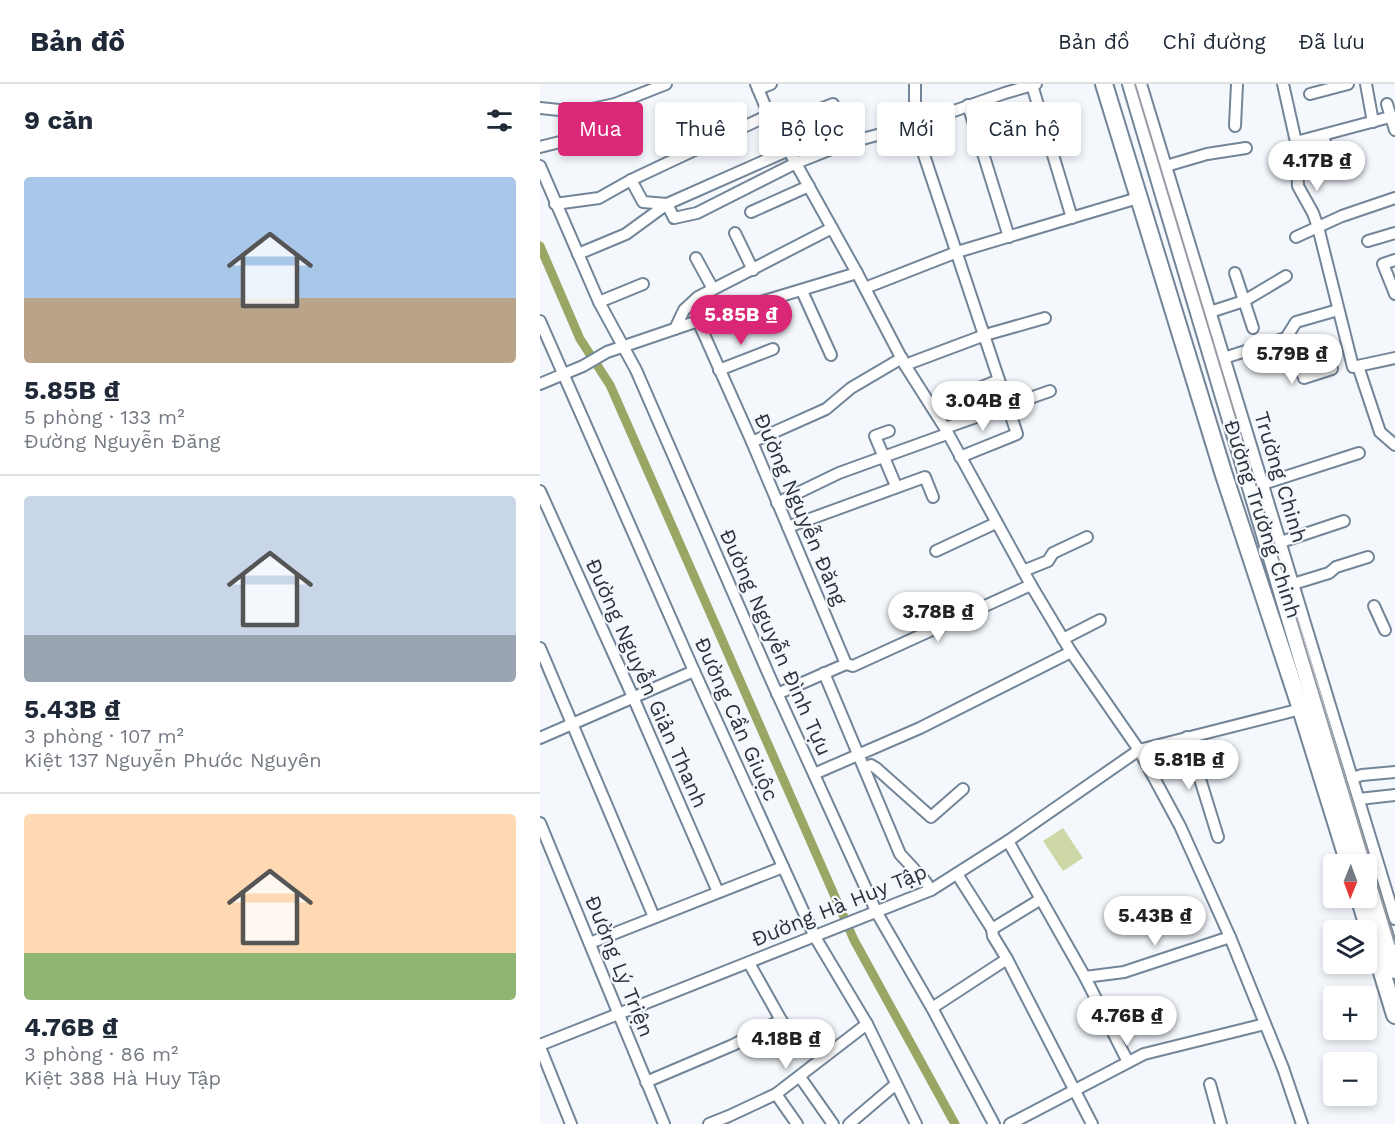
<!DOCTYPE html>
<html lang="vi">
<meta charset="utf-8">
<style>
:root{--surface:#fff;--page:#f6f6f7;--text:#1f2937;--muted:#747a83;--line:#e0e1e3;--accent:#db2777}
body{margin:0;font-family:"Work Sans",sans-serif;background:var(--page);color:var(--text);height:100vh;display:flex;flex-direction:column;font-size:22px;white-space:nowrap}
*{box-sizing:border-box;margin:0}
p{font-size:20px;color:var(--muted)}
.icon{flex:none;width:33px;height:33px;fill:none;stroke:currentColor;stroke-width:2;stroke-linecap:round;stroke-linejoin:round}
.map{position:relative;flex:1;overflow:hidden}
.sheet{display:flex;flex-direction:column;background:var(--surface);width:540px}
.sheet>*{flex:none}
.top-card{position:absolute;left:18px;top:18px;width:570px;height:54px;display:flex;gap:12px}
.needle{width:39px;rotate:181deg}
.buttons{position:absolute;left:783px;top:770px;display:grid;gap:12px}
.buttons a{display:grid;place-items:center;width:54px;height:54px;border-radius:6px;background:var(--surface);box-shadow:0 3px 9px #0003;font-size:30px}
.price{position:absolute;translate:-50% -51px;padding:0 14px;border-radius:21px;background:#fff;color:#222;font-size:20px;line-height:39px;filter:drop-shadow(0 2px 3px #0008)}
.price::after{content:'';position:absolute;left:50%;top:36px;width:18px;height:14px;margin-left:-9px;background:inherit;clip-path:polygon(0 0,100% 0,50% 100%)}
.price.on{background:var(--accent);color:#fff}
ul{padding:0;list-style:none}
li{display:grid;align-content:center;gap:12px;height:318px;padding:0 24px}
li+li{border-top:2px solid var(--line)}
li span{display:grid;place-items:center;height:186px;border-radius:6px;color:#555}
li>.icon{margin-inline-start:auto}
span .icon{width:108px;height:108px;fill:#fffc;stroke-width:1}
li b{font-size:26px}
h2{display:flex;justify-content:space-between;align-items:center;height:72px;padding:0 24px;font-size:26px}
.tag{padding:0 21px;border-radius:6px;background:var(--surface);box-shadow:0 3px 9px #0003;font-size:21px;line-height:54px}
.tag.on{background:var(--accent);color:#fff}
header{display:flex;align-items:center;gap:36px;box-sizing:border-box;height:84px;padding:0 30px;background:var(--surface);border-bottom:2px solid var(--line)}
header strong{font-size:28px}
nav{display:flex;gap:33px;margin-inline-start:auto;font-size:21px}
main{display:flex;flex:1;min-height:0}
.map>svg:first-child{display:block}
</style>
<header>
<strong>Bản đồ</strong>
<nav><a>Bản đồ</a><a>Chỉ đường</a><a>Đã lưu</a></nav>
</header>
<main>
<section class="sheet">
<h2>9 căn<svg class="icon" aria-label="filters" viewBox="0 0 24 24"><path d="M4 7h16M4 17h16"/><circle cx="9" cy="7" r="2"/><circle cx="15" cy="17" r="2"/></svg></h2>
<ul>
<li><span style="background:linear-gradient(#a9c7e8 65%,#b9a48a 0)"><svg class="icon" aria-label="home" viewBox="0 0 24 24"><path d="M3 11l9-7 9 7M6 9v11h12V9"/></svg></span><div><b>5.85B ₫</b><p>5 phòng · 133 m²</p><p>Đường Nguyễn Đăng</p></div></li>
<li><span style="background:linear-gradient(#c9d6e8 75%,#9aa5b1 0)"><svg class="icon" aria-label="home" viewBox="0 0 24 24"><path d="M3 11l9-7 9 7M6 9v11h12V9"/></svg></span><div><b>5.43B ₫</b><p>3 phòng · 107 m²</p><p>Kiệt 137 Nguyễn Phước Nguyên</p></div></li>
<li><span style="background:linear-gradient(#ffd9b3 75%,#8fb573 0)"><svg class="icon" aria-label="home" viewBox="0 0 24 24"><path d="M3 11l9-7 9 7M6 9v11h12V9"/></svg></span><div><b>4.76B ₫</b><p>3 phòng · 86 m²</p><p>Kiệt 388 Hà Huy Tập</p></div></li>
</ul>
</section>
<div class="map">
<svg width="855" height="1040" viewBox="0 0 855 1040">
<rect width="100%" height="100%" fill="#f4f8fd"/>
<!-- green -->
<path fill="#ced8a6" d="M 523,744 L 543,774 L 523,787 L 503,757 Z"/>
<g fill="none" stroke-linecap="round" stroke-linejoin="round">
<!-- canal -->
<path stroke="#9aa663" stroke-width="9" d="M 0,162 L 40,255 L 70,301 L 314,856 L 415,1040"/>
<!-- minor casing -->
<g stroke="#738598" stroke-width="14">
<g id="minor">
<path d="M 216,0 L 229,31 L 317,189 L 365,281 L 405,344 L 491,501 L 531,568 L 599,666 L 640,742 L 690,853 L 743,984 L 762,1040"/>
<path d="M 375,0 L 375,23 L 380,38"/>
<path d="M 601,0 L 855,835"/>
<path d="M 743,0 L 756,58 L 758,102 L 773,129 L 778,143 L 813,283 L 855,274"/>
<path d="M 826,0 L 833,38"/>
<path d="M 492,1 L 532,134"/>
<path d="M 218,5 L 231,0"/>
<path d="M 770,10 L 808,0"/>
<path d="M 847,20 L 855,46"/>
<path d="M 428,21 L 469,153"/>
<path d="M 0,24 L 38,28 L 75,20 L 126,0"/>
<path d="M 374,41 L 477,350 L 420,373"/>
<path d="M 695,42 L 697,0"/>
<path d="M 236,43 L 293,20"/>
<path d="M 783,51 L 793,86"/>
<path d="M 756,58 L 850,33"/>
<path d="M 0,63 L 81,43 L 75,20"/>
<path d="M 0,82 L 59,218 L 96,286 L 232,598 L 337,829 L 392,924 L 454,1040"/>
<path d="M 626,82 L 667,70 L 706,64"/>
<path d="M 91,96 L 103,118 L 127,120 L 134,134 L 157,129 L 256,79 L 304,60 L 374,41 L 465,9 L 496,0"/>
<path d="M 15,120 L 59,114 L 91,96 L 229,31"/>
<path d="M 211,128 L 269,102"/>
<path d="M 195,149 L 213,186"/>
<path d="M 756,153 L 802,132 L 855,114"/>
<path d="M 828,157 L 855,149"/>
<path d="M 38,170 L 86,150 L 127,120 L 249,66"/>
<path d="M 156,174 L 173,205"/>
<path d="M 855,176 L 843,180 L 855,210"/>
<path d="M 695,189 L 713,244"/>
<path d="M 325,204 L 417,168 L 598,114"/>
<path d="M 262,207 L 291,271"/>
<path d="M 59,218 L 103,200"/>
<path d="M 670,228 L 704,217 L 746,192"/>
<path d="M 0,237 L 154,587 L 275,853 L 327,940 L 376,1040"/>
<path d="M 158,237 L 212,358 L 306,580"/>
<path d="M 135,245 L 144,226 L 158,213 L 292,144"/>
<path d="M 746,254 L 752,274 L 758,277 L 764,294 L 792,285"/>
<path d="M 684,274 L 746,254 L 756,238 L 798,226"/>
<path d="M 365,281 L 445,251 L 505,234"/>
<path d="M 818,282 L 840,348 L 855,361"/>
<path d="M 179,286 L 233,265"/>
<path d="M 0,300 L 43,282 L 67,268 L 158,237 L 317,189"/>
<path d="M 392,323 L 459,296"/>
<path d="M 405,344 L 510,307"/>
<path d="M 349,347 L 335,352 L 356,402"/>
<path d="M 212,358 L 286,325 L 311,304 L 362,274"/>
<path d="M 723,400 L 819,369"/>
<path d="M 0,407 L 93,613 L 178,808"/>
<path d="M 237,419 L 299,389 L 407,350"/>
<path d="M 248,443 L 385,393 L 393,413"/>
<path d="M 741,458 L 804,437"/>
<path d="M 396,467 L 456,439"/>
<path d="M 483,487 L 508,477 L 513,469 L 547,453"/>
<path d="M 753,500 L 789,489 L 796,483 L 828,473"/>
<path d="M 834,522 L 845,546"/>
<path d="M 523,555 L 560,536"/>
<path d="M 0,564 L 114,833"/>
<path d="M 284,589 L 360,770 L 385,797 L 391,806"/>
<path d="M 237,610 L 306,580 L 313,582 L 491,501"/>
<path d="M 647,653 L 678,753"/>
<path d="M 0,654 L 154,587"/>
<path d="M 324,684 L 331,681 L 336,684 L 391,733 L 423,705"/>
<path d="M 274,690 L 380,644 L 531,568"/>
<path d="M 812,694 L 822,691 L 855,688"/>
<path d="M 819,715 L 855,711"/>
<path d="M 0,739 L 124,1040"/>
<path d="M 468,757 L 545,893 L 588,978"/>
<path d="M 417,790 L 452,845 L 453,852 L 467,875 L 552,1040"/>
<path d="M 452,845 L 501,815"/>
<path d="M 50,859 L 243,783"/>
<path d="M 209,879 L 241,936 L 254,955"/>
<path d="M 545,893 L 584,888 L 690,853"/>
<path d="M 392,924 L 467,875"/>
<path d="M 0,961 L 391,806 L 468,757 L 599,666 L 761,625"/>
<path d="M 0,963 L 31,1040"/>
<path d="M 260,993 L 293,1040"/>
<path d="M 106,998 L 193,961 L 241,936"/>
<path d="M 670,1000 L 681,1040"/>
<path d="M 236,1010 L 257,1040"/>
<path d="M 169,1040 L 189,1032 L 236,1010 L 327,940"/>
<path d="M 309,1040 L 356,1000"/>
<path d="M 470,1040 L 604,970 L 725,940"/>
</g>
</g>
<!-- highway casing -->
<g stroke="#738598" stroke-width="20">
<g id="highway">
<path d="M 564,0 L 684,391 L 761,625 L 809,780"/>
<path d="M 591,0 L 823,780"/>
<path d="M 826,792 L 855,886"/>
<path d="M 819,813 L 855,931"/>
</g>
</g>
<!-- minor -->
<use href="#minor" stroke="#fff" stroke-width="10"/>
<!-- highway -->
<use href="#highway" stroke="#fff" stroke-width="16"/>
<!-- rail -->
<path stroke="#969ca3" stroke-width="2" d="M 595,0 L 855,860"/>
</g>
<g text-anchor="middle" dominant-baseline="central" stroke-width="4.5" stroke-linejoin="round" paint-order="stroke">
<!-- street labels -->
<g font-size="21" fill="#2a323a" stroke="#f4f8fd">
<text transform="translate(741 393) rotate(73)">Trường Chinh</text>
<text transform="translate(261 425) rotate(67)">Đường Nguyễn Đăng</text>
<text transform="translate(723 435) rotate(72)">Đường Trường Chinh</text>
<text transform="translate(236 558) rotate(66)">Đường Nguyễn Đình Tựu</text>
<text transform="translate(107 599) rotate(66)">Đường Nguyễn Giản Thanh</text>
<text transform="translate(197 635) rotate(66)">Đường Cần Giuộc</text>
<text transform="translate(299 821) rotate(-22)">Đường Hà Huy Tập</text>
<text transform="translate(80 882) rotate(68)">Đường Lý Triện</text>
</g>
</g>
</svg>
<div class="buttons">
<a><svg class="needle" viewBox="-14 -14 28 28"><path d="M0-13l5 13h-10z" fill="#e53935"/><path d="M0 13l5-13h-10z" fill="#747a83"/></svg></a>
<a><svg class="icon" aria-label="layers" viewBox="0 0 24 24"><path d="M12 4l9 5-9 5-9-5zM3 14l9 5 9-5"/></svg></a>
<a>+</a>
<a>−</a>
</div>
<b class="price" style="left:777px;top:108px">4.17B ₫</b>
<b class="price on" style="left:201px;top:262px">5.85B ₫</b>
<b class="price" style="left:752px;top:301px">5.79B ₫</b>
<b class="price" style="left:443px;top:348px">3.04B ₫</b>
<b class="price" style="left:398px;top:559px">3.78B ₫</b>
<b class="price" style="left:649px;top:707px">5.81B ₫</b>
<b class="price" style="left:615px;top:863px">5.43B ₫</b>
<b class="price" style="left:587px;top:963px">4.76B ₫</b>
<b class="price" style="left:246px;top:986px">4.18B ₫</b>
<div class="top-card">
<a class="tag on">Mua</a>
<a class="tag">Thuê</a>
<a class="tag">Bộ lọc</a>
<a class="tag">Mới</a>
<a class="tag">Căn hộ</a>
</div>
</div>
</main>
